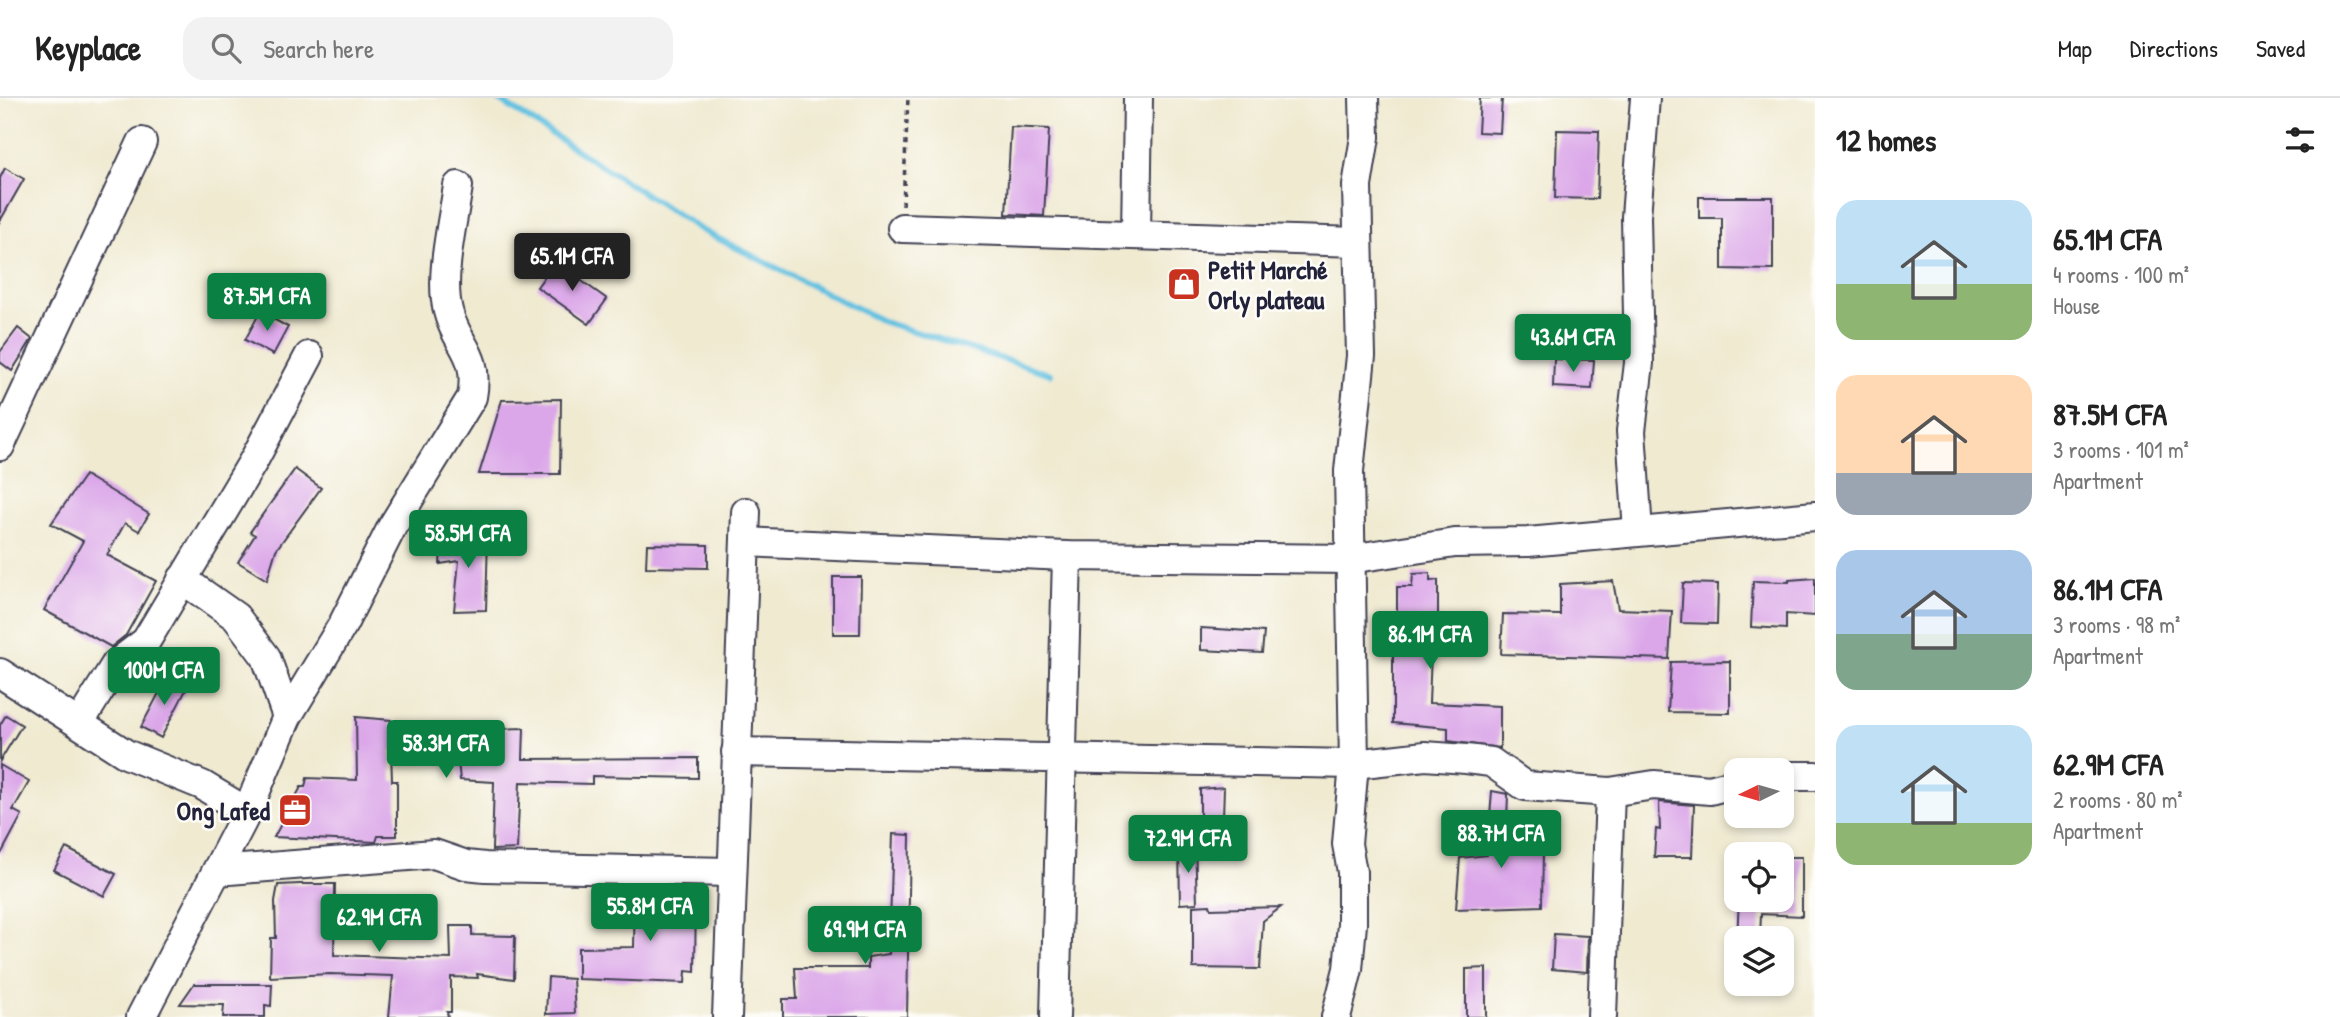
<!DOCTYPE html>
<meta charset="utf-8">
<style>
:root{--surface:#fff;--page:#f2f2f2;--text:#222;--muted:#767676;--line:#e0e0e0;--accent:#0b8043}
body{margin:0;font-family:"Patrick Hand",sans-serif;background:var(--page);color:var(--text);height:100vh;display:flex;flex-direction:column;font-size:26px;white-space:nowrap}
*{box-sizing:border-box;margin:0}
p{font-size:23px;color:var(--muted)}
.icon{flex:none;width:38px;height:38px;fill:none;stroke:currentColor;stroke-width:2;stroke-linecap:round;stroke-linejoin:round}
.map{position:relative;flex:1;overflow:hidden}
.side{display:flex;flex-direction:column;background:var(--surface);width:525px}
.side>*{flex:none}
.needle{width:46px;rotate:265deg}
.tools{position:absolute;left:1724px;top:660px;display:grid;gap:14px}
.tools a{display:grid;place-items:center;width:70px;height:70px;border-radius:14px;background:var(--surface);box-shadow:0 4px 10px #0003;font-size:35px}
.price{position:absolute;translate:-50% -60px;padding:0 16px;border-radius:7px;background:var(--accent);color:#fff;font-size:23px;line-height:46px;filter:drop-shadow(0 2px 4px #0008)}
.price::after{content:'';position:absolute;left:50%;top:42px;width:21px;height:16px;margin-left:-10px;background:inherit;clip-path:polygon(0 0,100% 0,50% 100%)}
.price.active{background:#222;color:#fff}
ul{padding:0;list-style:none}
li{display:flex;align-items:center;gap:21px;height:175px;padding:0 21px}
li span{display:grid;place-items:center;flex:none;width:196px;height:140px;border-radius:21px;color:#555}
li>.icon{margin-inline-start:auto}
span .icon{width:84px;height:84px;fill:#fffc;stroke-width:1}
li b{font-size:30px}
h2{display:flex;justify-content:space-between;align-items:center;height:84px;padding:0 21px;font-size:30px}
header{display:flex;align-items:center;gap:42px;box-sizing:border-box;height:98px;padding:0 35px;background:var(--surface);border-bottom:2px solid var(--line)}
header strong{font-size:33px}
nav{display:flex;gap:38px;margin-inline-start:auto;font-size:24px}
.search{width:490px;height:63px;background:var(--page);display:flex;align-items:center;gap:18px;box-sizing:border-box;padding:0 24px;border-radius:21px;color:var(--muted);font-size:26px}
main{display:flex;flex:1;min-height:0}
.map>svg:first-child{display:block}
</style>
<header>
<strong>Keyplace</strong>
<div class="search"><svg class="icon" aria-label="search" viewBox="0 0 24 24"><circle cx="10" cy="10" r="6"/><path d="M15 15l6 6"/></svg>Search here</div>
<nav><a>Map</a><a>Directions</a><a>Saved</a></nav>
</header>
<main>
<div class="map">
<svg width="1815" height="919" viewBox="0 0 1815 919">
<rect width="100%" height="100%" fill="#fdfcf7"/>
<filter id="ink" filterUnits="userSpaceOnUse"><feTurbulence type="fractalNoise" baseFrequency=".0143" numOctaves="2"/><feDisplacementMap in="SourceGraphic" scale="14" xChannelSelector="R" yChannelSelector="G"/><feConvolveMatrix kernelMatrix="1 2 1 2 8 2 1 2 1" color-interpolation-filters="sRGB"/></filter>
<filter id="wash" filterUnits="userSpaceOnUse"><feTurbulence type="fractalNoise" baseFrequency=".00686" numOctaves="4" result="noise"/><feDisplacementMap in="SourceGraphic" scale="28" xChannelSelector="R" yChannelSelector="G"/><feGaussianBlur stdDeviation="1.57" result="paint"/><feColorMatrix in="noise" values="0 0 0 0 0 0 0 0 0 0 0 0 0 0 0 0 0 1.4 0 .05"/><feComposite in="paint" operator="in"/></filter>
<g filter="url(#wash)">
<rect width="100%" height="100%" fill="#f0ead1"/>
<g fill="none" stroke-linecap="round" stroke-linejoin="round">
<!-- stream -->
<path stroke="#63c1e1" stroke-width="6" d="M 496,0 L 701,132 L 884,224 L 1051,276"/>
</g>
<g id="blocks">
<!-- building -->
<g fill="#dba7e9">
<path d="M 1480,0 L 1502,0 L 1500,35 L 1478,34 Z"/>
<path d="M 1011,29 L 1049,31 L 1044,118 L 1006,116 Z"/>
<path d="M 1557,32 L 1599,33 L 1597,101 L 1555,100 Z"/>
<path d="M 5,70 L 24,81 L 0,123 L 0,80 Z"/>
<path d="M 1699,99 L 1773,99 L 1773,172 L 1722,171 L 1722,120 L 1699,120 Z"/>
<path d="M 555,164 L 607,201 L 589,226 L 537,189 Z"/>
<path d="M 260,214 L 288,229 L 273,257 L 245,242 Z"/>
<path d="M 18,230 L 32,241 L 12,273 L 0,264 L 0,254 Z"/>
<path d="M 1554,261 L 1594,262 L 1592,291 L 1553,289 Z"/>
<path d="M 561,301 L 560,376 L 479,376 L 502,302 Z"/>
<path d="M 295,371 L 321,390 L 276,452 L 267,482 L 238,464 L 255,437 L 250,434 Z"/>
<path d="M 85,377 L 149,416 L 139,433 L 125,425 L 107,457 L 156,483 L 126,537 L 111,549 L 44,512 L 83,443 L 51,426 Z"/>
<path d="M 442,438 L 488,438 L 486,512 L 454,513 L 459,463 L 440,466 Z"/>
<path d="M 647,446 L 708,447 L 708,470 L 646,469 Z"/>
<path d="M 1430,475 L 1430,483 L 1438,482 L 1438,536 L 1442,536 L 1442,556 L 1431,555 L 1429,605 L 1500,608 L 1500,650 L 1448,643 L 1448,630 L 1393,625 L 1393,554 L 1382,554 L 1383,535 L 1397,536 L 1397,489 L 1412,489 L 1413,476 Z"/>
<path d="M 833,479 L 861,479 L 860,536 L 833,536 Z"/>
<path d="M 1815,480 L 1815,518 L 1786,516 L 1786,531 L 1751,529 L 1753,483 L 1789,484 L 1789,482 Z"/>
<path d="M 1613,483 L 1618,511 L 1672,513 L 1669,561 L 1501,556 L 1503,516 L 1560,517 L 1560,486 Z"/>
<path d="M 1683,485 L 1718,486 L 1717,526 L 1681,525 Z"/>
<path d="M 1201,530 L 1264,534 L 1262,555 L 1201,552 Z"/>
<path d="M 1730,563 L 1730,615 L 1668,614 L 1671,564 Z"/>
<path d="M 168,578 L 188,588 L 161,640 L 141,629 Z"/>
<path d="M 6,617 L 22,627 L 0,663 L 0,627 Z"/>
<path d="M 356,619 L 391,622 L 391,629 L 466,632 L 524,630 L 523,661 L 698,660 L 698,680 L 592,678 L 592,686 L 520,684 L 517,751 L 492,752 L 494,684 L 460,682 L 457,654 L 391,652 L 392,683 L 397,683 L 397,738 L 378,738 L 376,744 L 274,739 L 301,689 L 305,689 L 307,680 L 357,682 Z"/>
<path d="M 0,667 L 29,684 L 13,712 L 22,717 L 0,758 Z"/>
<path d="M 1224,689 L 1222,750 L 1200,748 L 1200,691 Z"/>
<path d="M 1492,693 L 1508,696 L 1506,750 L 1543,752 L 1542,808 L 1456,811 L 1460,760 L 1487,757 Z"/>
<path d="M 1659,704 L 1694,707 L 1692,759 L 1654,759 L 1656,731 L 1660,732 Z"/>
<path d="M 893,736 L 910,737 L 907,919 L 783,919 L 783,901 L 797,901 L 795,870 L 868,870 L 868,859 L 889,856 Z"/>
<path d="M 1195,746 L 1197,805 L 1180,806 L 1179,748 Z"/>
<path d="M 66,750 L 116,776 L 104,798 L 54,772 Z"/>
<path d="M 1782,759 L 1802,759 L 1802,818 L 1761,816 L 1760,840 L 1737,840 L 1739,802 L 1782,802 Z"/>
<path d="M 300,786 L 335,786 L 334,857 L 451,861 L 450,828 L 472,828 L 472,837 L 515,838 L 514,881 L 477,876 L 478,880 L 451,879 L 451,914 L 447,914 L 448,919 L 389,919 L 393,878 L 330,876 L 270,879 L 271,840 L 276,840 L 275,803 L 278,787 Z"/>
<path d="M 682,791 L 696,793 L 695,874 L 686,873 L 685,885 L 578,881 L 578,850 L 634,849 L 635,795 Z"/>
<path d="M 1210,807 L 1211,811 L 1281,809 L 1263,823 L 1260,871 L 1193,870 L 1193,808 Z"/>
<path d="M 1554,836 L 1588,838 L 1587,874 L 1552,871 Z"/>
<path d="M 1486,870 L 1486,919 L 1466,919 L 1466,871 Z"/>
<path d="M 548,879 L 573,881 L 575,915 L 546,916 Z"/>
<path d="M 194,886 L 272,886 L 271,908 L 265,907 L 265,919 L 223,919 L 224,907 L 180,906 Z"/>
</g>
</g>
</g>
<g filter="url(#ink)">
<use href="#blocks" fill-opacity="0" stroke="#414052" stroke-width="2"/>
<g fill="none" stroke-linecap="round" stroke-linejoin="round">
<!-- minor casing -->
<g stroke="#414052" stroke-width="32">
<g id="minor">
<path d="M 902,130 L 1358,144"/>
<path d="M 1136,137 L 1138,0"/>
<path d="M 0,348 L 142,44"/>
<path d="M 1638,433 L 1631,333 L 1639,265 L 1636,119 L 1645,0"/>
<path d="M 745,444 L 1067,458 L 1349,461 L 1455,445 L 1528,444 L 1815,418"/>
<path d="M 182,481 L 236,519 L 266,559 L 287,619"/>
<path d="M 0,575 L 126,656 L 202,687 L 247,714"/>
<path d="M 80,624 L 116,566 L 146,543 L 254,362 L 309,258"/>
<path d="M 736,654 L 1354,666 L 1425,658 L 1466,661 L 1491,664 L 1525,688 L 1610,694 L 1654,687 L 1710,692 L 1736,685"/>
<path d="M 1782,678 L 1815,678"/>
<path d="M 217,773 L 434,756 L 466,767 L 485,769 L 731,774"/>
<path d="M 141,919 L 247,714 L 287,619 L 342,528 L 392,429 L 472,299 C 480,255 457,249 448,213 C 439,179 453,124 458,88"/>
<path d="M 727,919 L 746,414"/>
<path d="M 1055,919 L 1067,458"/>
<path d="M 1336,919 L 1348,871 L 1352,826 L 1352,774 L 1347,746 L 1354,666 L 1349,373 L 1361,258 L 1357,88 L 1365,39 L 1364,0"/>
<path d="M 1602,919 L 1610,694"/>
</g>
</g>
<!-- path -->
<path stroke="#414052" stroke-width="3.5" stroke-dasharray="5 5" stroke-linecap="butt" d="M 903,107 L 908,0"/>
<!-- minor -->
<use href="#minor" stroke="#fff" stroke-width="28"/>
</g>
</g>
<!-- icons -->
<defs>
<g id="shop-square" transform="scale(1.75)"><rect x="-9" y="-9" width="18" height="18" rx="4" fill="#c8321e" stroke="#fdfcf7"/><path d="M-5-2.5h2.3a2.7 3.5 0 0 1 5.4 0H5L5.5 6h-11ZM-1.5-2.5h3a1.5 2.3 0 0 0-3 0Z" fill="#fff"/></g>
<g id="office-square" transform="scale(1.75)"><rect x="-9" y="-9" width="18" height="18" rx="4" fill="#c8321e" stroke="#fdfcf7"/><path d="M-6-3h4V-5.5h4V-3h4V5H-6ZM-1-4.5V-3h2v-1.5ZM-6 0V1H6V0Z" fill="#fff"/></g>
</defs>
<g fill-rule="evenodd">
<use href="#shop-square" x="1184" y="186"/>
<use href="#office-square" x="295" y="712"/>
</g>
<g text-anchor="middle" dominant-baseline="central" stroke-width="5" stroke-linejoin="round" paint-order="stroke">
<!-- poi labels -->
<g font-size="26" font-weight="bold" fill="#22223b" stroke="#fdfcf7" text-anchor="start">
<text x="1208" y="171">Petit Marché<tspan x="1208" dy="30">Orly plateau</tspan></text>
<text x="270" y="712" text-anchor="end">Ong Lafed</text>
</g>
</g>
</svg>
<div class="tools">
<a><svg class="needle" viewBox="-14 -14 28 28"><path d="M0-13l5 13h-10z" fill="#e53935"/><path d="M0 13l5-13h-10z" fill="#767676"/></svg></a>
<a><svg class="icon" aria-label="locate" viewBox="0 0 24 24"><circle cx="12" cy="12" r="6"/><path d="M12 2v4M12 18v4M2 12h4M18 12h4"/></svg></a>
<a><svg class="icon" aria-label="layers" viewBox="0 0 24 24"><path d="M12 4l9 5-9 5-9-5zM3 14l9 5 9-5"/></svg></a>
</div>
<b class="price active" style="left:572px;top:195px">65.1M CFA</b>
<b class="price" style="left:267px;top:235px">87.5M CFA</b>
<b class="price" style="left:1573px;top:276px">43.6M CFA</b>
<b class="price" style="left:468px;top:472px">58.5M CFA</b>
<b class="price" style="left:1430px;top:573px">86.1M CFA</b>
<b class="price" style="left:164px;top:609px">100M CFA</b>
<b class="price" style="left:446px;top:682px">58.3M CFA</b>
<b class="price" style="left:1501px;top:772px">88.7M CFA</b>
<b class="price" style="left:1188px;top:777px">72.9M CFA</b>
<b class="price" style="left:650px;top:845px">55.8M CFA</b>
<b class="price" style="left:379px;top:856px">62.9M CFA</b>
<b class="price" style="left:865px;top:868px">69.9M CFA</b>
</div>
<section class="side">
<h2>12 homes<svg class="icon" aria-label="filters" viewBox="0 0 24 24"><path d="M4 7h16M4 17h16"/><circle cx="9" cy="7" r="2"/><circle cx="15" cy="17" r="2"/></svg></h2>
<ul>
<li><span style="background:linear-gradient(#bfe0f5 60%,#8fb573 0)"><svg class="icon" aria-label="home" viewBox="0 0 24 24"><path d="M3 11l9-7 9 7M6 9v11h12V9"/></svg></span><div><b>65.1M CFA</b><p>4 rooms · 100 m²</p><p>House</p></div></li>
<li><span style="background:linear-gradient(#ffd9b3 70%,#9aa5b1 0)"><svg class="icon" aria-label="home" viewBox="0 0 24 24"><path d="M3 11l9-7 9 7M6 9v11h12V9"/></svg></span><div><b>87.5M CFA</b><p>3 rooms · 101 m²</p><p>Apartment</p></div></li>
<li><span style="background:linear-gradient(#a9c7e8 60%,#7fa58c 0)"><svg class="icon" aria-label="home" viewBox="0 0 24 24"><path d="M3 11l9-7 9 7M6 9v11h12V9"/></svg></span><div><b>86.1M CFA</b><p>3 rooms · 98 m²</p><p>Apartment</p></div></li>
<li><span style="background:linear-gradient(#bfe0f5 70%,#8fb573 0)"><svg class="icon" aria-label="home" viewBox="0 0 24 24"><path d="M3 11l9-7 9 7M6 9v11h12V9"/></svg></span><div><b>62.9M CFA</b><p>2 rooms · 80 m²</p><p>Apartment</p></div></li>
</ul>
</section>
</main>
